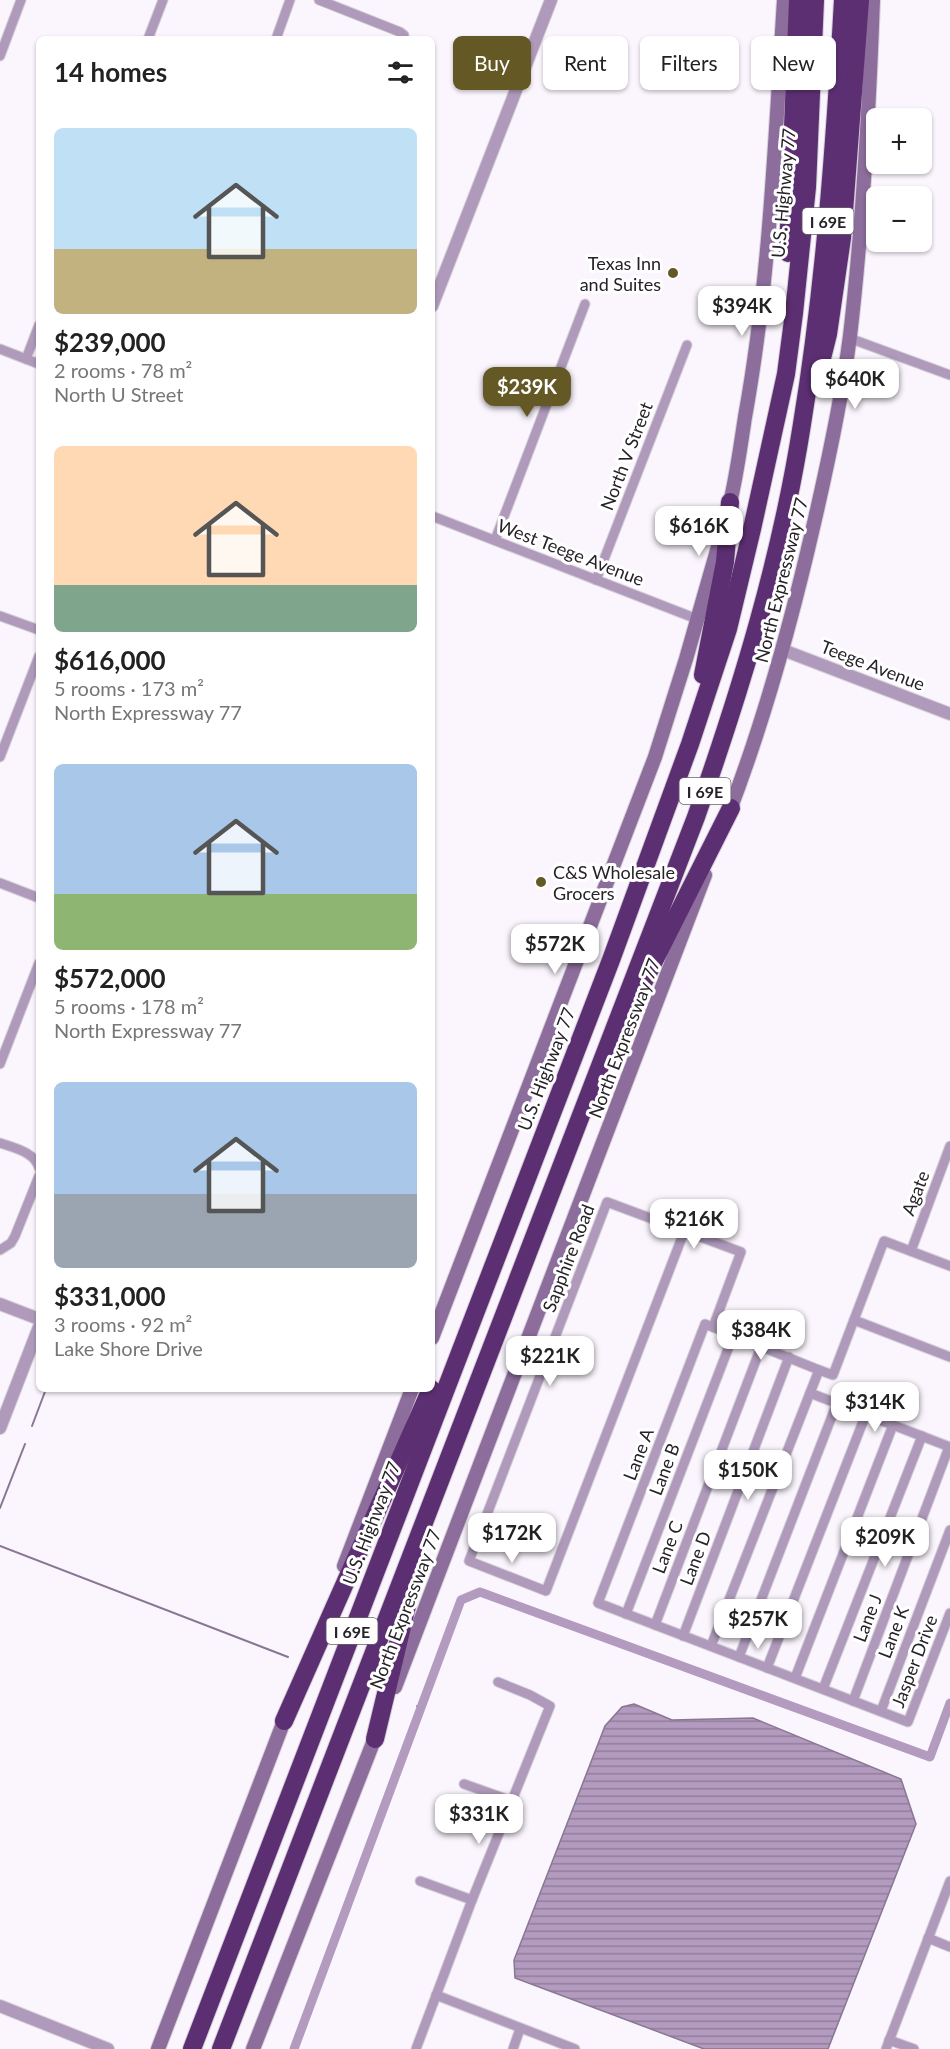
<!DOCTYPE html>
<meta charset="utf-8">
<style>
:root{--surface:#fff;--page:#f2f2f2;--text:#222;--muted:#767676;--accent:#645825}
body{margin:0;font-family:Lato,sans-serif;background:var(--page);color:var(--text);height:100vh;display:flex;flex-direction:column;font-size:22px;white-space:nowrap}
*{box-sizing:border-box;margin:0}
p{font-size:20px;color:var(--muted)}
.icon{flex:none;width:33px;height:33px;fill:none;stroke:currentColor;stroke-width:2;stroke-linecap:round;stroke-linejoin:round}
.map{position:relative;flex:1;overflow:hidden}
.sheet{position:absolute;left:36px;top:36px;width:399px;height:1356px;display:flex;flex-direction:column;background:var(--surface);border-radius:9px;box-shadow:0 2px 4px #0004}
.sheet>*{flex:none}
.guide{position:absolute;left:453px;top:36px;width:406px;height:54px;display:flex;gap:12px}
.controls{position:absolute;left:866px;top:108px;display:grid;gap:12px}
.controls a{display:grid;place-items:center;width:66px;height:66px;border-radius:9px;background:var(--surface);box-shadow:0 2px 4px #0004;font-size:30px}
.price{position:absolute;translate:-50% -51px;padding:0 14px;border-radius:12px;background:#fff;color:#222;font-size:20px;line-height:39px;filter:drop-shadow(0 2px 3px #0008)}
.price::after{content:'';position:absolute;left:50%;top:36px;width:18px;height:14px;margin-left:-9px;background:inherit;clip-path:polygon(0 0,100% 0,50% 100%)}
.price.active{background:var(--accent);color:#fff}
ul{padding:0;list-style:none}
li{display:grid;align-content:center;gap:12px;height:318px;padding:0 18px}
li span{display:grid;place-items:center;height:186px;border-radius:9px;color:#555}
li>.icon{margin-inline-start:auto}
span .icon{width:108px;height:108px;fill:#fffc;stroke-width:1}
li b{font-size:26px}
h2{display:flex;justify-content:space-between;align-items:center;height:72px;padding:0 18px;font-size:26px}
.tag{padding:0 21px;border-radius:9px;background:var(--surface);box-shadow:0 2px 4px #0004;font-size:21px;line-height:54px}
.tag.active{background:var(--accent);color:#fff}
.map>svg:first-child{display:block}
</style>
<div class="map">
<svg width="950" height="2049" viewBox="0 0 950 2049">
<defs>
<pattern id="water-rules" width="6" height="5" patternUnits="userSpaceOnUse" patternTransform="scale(1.5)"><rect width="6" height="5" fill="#b29bbf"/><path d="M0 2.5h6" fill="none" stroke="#917e9b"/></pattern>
</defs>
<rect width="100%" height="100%" fill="#fbf5fe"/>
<!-- water -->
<path fill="url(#water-rules)" stroke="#887792" stroke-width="1.5" d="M 634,1704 L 672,1720 L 753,1718 L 901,1779 L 916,1824 L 828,2049 L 704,2049 L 515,1978 L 514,1960 L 605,1726 L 622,1707 Z"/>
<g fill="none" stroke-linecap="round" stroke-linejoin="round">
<!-- stream -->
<g stroke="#887792" stroke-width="2">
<path d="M 32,1426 L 46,1389"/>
<path d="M 0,1508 L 25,1444"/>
<path d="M 0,1546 L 288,1657"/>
<path d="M 417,1706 L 421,1708"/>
</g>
<!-- canal -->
<path stroke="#b29bbf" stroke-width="9" d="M 294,2049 L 461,1600 L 480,1592 L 930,1757 L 950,1703"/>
<!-- minor casing -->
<g stroke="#d5cfd7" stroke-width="11">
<g id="minor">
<path d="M 319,0 L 400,32 L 404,35 L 404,39"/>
<path d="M 148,39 L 163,0"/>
<path d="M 276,39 L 290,0"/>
<path d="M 0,56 L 21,0"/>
<path d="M 849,338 L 950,375"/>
<path d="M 0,349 L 39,364"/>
<path d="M 26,359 L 39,325"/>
<path d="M 432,516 L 697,619"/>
<path d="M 495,540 L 585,304"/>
<path d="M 596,580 L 687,345"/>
<path d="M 0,616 L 39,630"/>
<path d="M 0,757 L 39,656"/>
<path d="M 0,883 L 39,898"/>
<path d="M 0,1064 L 39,963"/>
<path d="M 0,1143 C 14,1148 35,1152 39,1168"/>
<path d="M 684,1232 L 546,1591 L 469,1561 L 607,1202 L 741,1252 L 713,1327"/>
<path d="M 0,1250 L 11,1243 L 15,1236 L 39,1176"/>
<path d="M 911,1251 L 950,1146"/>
<path d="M 854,1320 L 950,1357"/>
<path d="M 819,1370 L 705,1324 L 598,1603 L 908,1722 L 950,1613"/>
<path d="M 810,1393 L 950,1447"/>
<path d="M 626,1614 L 733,1336"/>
<path d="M 655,1625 L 761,1347"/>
<path d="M 683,1636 L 789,1357"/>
<path d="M 711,1646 L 819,1370 L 833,1375 L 884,1241 L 950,1266"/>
<path d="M 739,1657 L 837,1403"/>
<path d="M 767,1668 L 866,1414"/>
<path d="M 795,1678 L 893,1425"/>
<path d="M 823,1689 L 922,1436"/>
<path d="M 853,1701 L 949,1447"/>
<path d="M 881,1711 L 950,1530"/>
<path d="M 464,1784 L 512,1801"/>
<path d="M 420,1881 L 472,1900"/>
<path d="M 928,1938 L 950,1947"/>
<path d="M 436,1995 L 575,2049"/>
<path d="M 889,2040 L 914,2049"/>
<path d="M 416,2049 L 472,1900 L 550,1706 L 530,1695 L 498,1682"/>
<path d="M 513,2049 L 520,2029"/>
<path d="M 886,2049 L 950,1881"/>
</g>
</g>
<!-- tertiary casing -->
<g stroke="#d5cfd7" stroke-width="14">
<g id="tertiary">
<path d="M 432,306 L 551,0"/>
<path d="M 783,650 L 950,714"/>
<path d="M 0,1304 L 39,1319"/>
<path d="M 0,1428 L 39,1327"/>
<path d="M 0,2006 L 108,2049"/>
</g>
</g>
<!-- secondary casing -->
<g stroke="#d5cfd7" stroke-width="16">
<g id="secondary">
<path d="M 728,511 C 736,481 740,449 745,417 C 770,279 775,140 784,0"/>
<path d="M 728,815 C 765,719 792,620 815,519 C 829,458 842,398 850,336 C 863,225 869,112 873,0"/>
<path d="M 432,1338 L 655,757 L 686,659 L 722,533"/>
<path d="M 344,1566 L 412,1389"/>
<path d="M 395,1687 L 705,875"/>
<path d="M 158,2049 L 287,1713"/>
<path d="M 253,2049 L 378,1730"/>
</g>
</g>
<!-- motorway casing -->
<g stroke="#d5cfd7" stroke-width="20">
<g id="motorway">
<path d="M 788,253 L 798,0"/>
<path d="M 822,358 L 828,334 L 842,238 L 860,0"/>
<path d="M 703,675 L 725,562 L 730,502"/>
<path d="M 644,981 L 731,808"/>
<path d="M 284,1721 L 431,1389"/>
<path d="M 375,1739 L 414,1577"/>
<path d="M 192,2049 L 611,960 L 690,744 L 728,629 L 752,529 L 786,374 L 794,313 L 807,187 L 815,0"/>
<path d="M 221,2049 L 696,817 C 741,689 781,559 802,424 C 825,284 835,142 843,0"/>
</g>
</g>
<!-- minor -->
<use href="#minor" stroke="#af9abb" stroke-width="9"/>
<!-- tertiary -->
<use href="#tertiary" stroke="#af9abb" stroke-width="12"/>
<!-- secondary -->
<use href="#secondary" stroke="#8c6d9c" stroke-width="14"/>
<!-- motorway -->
<use href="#motorway" stroke="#5c2f72" stroke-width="18"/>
</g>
<!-- markers -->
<g fill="#645825" stroke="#fff" stroke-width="2">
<circle cx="673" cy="273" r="6"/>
<circle cx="541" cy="882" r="6"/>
</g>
<g text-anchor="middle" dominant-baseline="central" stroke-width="6" stroke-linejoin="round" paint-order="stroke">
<!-- shield labels -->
<g fill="#fff" stroke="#676468" stroke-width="1.5">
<rect x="802.5" y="208" width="51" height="26" rx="4.5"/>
<rect x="679.5" y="778" width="51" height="26" rx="4.5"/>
<rect x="326.5" y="1618" width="51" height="26" rx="4.5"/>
</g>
<g font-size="16" font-weight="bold" fill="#262228">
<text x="828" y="221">I 69E</text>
<text x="705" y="791">I 69E</text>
<text x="352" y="1631">I 69E</text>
</g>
<!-- street labels -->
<g font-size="18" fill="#262228" stroke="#fff">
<text transform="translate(783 193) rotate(-85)">U.S. Highway 77</text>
<text transform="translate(626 456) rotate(-69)">North V Street</text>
<text transform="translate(571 552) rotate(21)">West Teege Avenue</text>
<text transform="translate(781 580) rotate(-76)">North Expressway 77</text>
<text transform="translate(873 665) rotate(21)">Teege Avenue</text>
<text transform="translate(624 1038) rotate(-69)">North Expressway 77</text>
<text transform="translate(546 1069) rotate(-69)">U.S. Highway 77</text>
<text transform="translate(915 1193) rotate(-69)">Agate</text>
<text transform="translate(568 1258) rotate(-69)">Sapphire Road</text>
<text transform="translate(638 1454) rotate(-69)">Lane A</text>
<text transform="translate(664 1469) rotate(-69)">Lane B</text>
<text transform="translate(371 1523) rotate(-69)">U.S. Highway 77</text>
<text transform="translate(667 1547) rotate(-69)">Lane C</text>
<text transform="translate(695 1558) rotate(-69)">Lane D</text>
<text transform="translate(405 1609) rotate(-69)">North Expressway 77</text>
<text transform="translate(867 1618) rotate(-69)">Lane J</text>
<text transform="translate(893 1632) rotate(-69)">Lane K</text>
<text transform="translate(914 1661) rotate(-69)">Jasper Drive</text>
</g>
<!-- poi labels -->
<g font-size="18" fill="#262228" stroke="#fff" text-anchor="end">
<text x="661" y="263">Texas Inn<tspan x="661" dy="21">and Suites</tspan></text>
<text x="553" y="872" text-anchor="start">C&amp;S Wholesale<tspan x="553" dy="21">Grocers</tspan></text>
</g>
</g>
</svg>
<div class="controls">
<a>+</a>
<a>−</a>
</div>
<b class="price" style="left:742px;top:337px">$394K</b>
<b class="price" style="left:855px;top:410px">$640K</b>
<b class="price active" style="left:527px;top:418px">$239K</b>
<b class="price" style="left:699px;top:557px">$616K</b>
<b class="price" style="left:555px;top:975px">$572K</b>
<b class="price" style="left:694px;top:1250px">$216K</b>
<b class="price" style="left:761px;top:1361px">$384K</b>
<b class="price" style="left:550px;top:1387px">$221K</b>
<b class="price" style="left:875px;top:1433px">$314K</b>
<b class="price" style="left:748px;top:1501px">$150K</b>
<b class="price" style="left:512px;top:1564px">$172K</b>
<b class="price" style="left:885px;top:1568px">$209K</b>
<b class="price" style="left:758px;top:1650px">$257K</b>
<b class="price" style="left:479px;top:1845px">$331K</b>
<div class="guide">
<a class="tag active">Buy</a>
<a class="tag">Rent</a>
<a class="tag">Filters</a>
<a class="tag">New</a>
</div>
<section class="sheet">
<h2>14 homes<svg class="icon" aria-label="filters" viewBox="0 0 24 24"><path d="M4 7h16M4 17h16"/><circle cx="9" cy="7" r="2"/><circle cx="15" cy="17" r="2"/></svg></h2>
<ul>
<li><span style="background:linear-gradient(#bfe0f5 65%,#c2b280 0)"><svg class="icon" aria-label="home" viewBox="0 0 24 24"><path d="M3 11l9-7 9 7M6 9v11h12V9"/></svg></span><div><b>$239,000</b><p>2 rooms · 78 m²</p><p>North U Street</p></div></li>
<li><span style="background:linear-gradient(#ffd9b3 75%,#7fa58c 0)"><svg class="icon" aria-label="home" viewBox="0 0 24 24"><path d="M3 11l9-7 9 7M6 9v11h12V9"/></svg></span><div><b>$616,000</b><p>5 rooms · 173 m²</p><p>North Expressway 77</p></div></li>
<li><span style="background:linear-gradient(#a9c7e8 70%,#8fb573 0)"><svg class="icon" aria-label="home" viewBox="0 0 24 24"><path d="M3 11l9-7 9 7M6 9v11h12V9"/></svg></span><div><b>$572,000</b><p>5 rooms · 178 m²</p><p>North Expressway 77</p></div></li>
<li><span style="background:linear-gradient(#a9c7e8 60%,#9aa5b1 0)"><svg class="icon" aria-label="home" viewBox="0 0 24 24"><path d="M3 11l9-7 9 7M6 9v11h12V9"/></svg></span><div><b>$331,000</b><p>3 rooms · 92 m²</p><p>Lake Shore Drive</p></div></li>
</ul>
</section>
</div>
